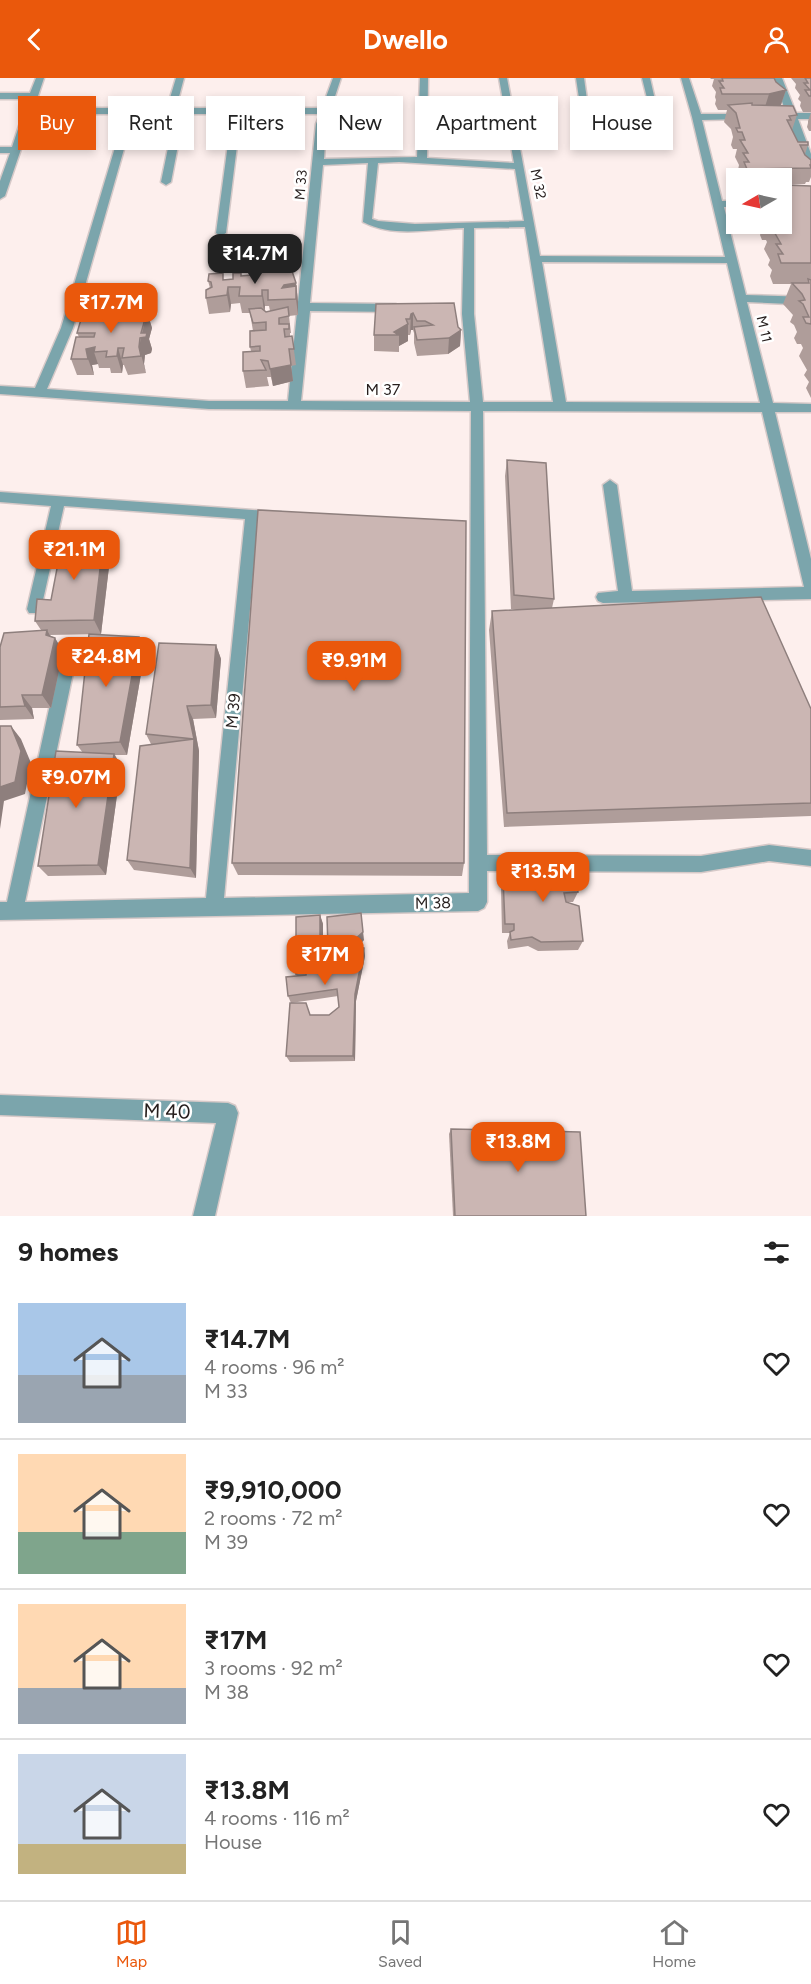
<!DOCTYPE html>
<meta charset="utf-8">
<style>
:root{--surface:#fff;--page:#f6f6f6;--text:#222;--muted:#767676;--line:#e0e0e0;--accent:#ea580c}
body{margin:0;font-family:Figtree,sans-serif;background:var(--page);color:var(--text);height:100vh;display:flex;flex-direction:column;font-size:22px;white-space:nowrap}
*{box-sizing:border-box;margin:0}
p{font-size:20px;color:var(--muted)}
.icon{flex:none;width:33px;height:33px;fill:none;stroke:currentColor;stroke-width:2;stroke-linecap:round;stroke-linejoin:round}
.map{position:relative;height:1138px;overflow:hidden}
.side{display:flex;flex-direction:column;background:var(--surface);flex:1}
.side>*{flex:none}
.banner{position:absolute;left:18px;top:18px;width:776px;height:54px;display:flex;gap:12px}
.needle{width:39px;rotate:261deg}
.tools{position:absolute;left:726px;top:90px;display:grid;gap:12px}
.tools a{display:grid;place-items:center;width:66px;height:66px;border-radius:0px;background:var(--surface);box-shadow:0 3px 9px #0003;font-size:30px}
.price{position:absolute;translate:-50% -51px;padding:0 14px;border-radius:12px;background:var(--accent);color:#fff;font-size:20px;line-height:39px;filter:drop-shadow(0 2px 3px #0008)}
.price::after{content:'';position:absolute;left:50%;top:36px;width:18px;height:14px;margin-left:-9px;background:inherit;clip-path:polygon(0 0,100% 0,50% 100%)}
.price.selected{background:#222;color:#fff}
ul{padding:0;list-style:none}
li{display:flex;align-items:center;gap:18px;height:150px;padding:0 18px}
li+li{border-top:2px solid var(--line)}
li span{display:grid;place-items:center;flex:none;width:168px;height:120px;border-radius:0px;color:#555}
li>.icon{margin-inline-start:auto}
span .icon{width:72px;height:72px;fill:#fffc;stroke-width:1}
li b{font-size:26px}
h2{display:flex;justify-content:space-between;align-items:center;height:72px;padding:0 18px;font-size:26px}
.pill{padding:0 21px;border-radius:0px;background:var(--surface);box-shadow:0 3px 9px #0003;font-size:21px;line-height:54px}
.pill.selected{background:var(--accent);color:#fff}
header{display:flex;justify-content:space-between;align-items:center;height:78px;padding:0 18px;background:var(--accent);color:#fff;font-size:27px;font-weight:700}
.tab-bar{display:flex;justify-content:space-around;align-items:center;height:84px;border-top:2px solid var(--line);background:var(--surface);font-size:16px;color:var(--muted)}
.tab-bar a{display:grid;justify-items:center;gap:3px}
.tab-bar .selected{color:var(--accent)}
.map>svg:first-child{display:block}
</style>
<header><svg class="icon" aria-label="back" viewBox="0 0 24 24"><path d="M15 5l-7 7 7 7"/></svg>Dwello<svg class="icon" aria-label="person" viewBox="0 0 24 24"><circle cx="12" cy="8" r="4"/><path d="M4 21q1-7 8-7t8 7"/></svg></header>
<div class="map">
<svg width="811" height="1138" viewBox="0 0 811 1138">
<rect width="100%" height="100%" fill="#fdefed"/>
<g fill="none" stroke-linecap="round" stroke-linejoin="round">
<!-- service casing -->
<g stroke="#d6c9c8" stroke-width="3">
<g id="service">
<path d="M 576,0 L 584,0 L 588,29 L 580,27 Z"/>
<path d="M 642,0 L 650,0 L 655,22 L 647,20 Z"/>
</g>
</g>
<!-- minor casing -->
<g stroke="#d6c9c8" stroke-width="3">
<g id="minor">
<path d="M 36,0 L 44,0 L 34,30 L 167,30 L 176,0 L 184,0 L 176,30 L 322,30 L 333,0 L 341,0 L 326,46 L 324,81 L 417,79 L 420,0 L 428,0 L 427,80 L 514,85 L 499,0 L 507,0 L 540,178 L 725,179 L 692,39 L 681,0 L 689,0 L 701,36 L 748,36 L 750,38 L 745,41 L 702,42 L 722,123 L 736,123 L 736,129 L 724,129 L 746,217 L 811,219 L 811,227 L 747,224 L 773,325 L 811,326 L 811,334 L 775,334 L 811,481 L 811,521 L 603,525 L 598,523 L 596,519 L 598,515 L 618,513 L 603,407 L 610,402 L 617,407 L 632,513 L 804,509 L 762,334 L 483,333 L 487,777 L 701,778 L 769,767 L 811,772 L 811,788 L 769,783 L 701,794 L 487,793 L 487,824 L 484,830 L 478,833 L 0,842 L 0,824 L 7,824 L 61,576 L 64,572 L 69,570 L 74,572 L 77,576 L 25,824 L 206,820 L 245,441 L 64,428 L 41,531 L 39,535 L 29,535 L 27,531 L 51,428 L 0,424 L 0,414 L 281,434 L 283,438 L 281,442 L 258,442 L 224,820 L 469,815 L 471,333 L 209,331 L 0,316 L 0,308 L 35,310 L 61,250 L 125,36 L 33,36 L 5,118 L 0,121 L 0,103 L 10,75 L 0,75 L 0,69 L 12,69 L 28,21 L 0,21 L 0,15 L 30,15 ZM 134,36 L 175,36 L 161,104 L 166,107 L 171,104 L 184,36 L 232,36 L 216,155 L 221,158 L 226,155 L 241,36 L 320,36 L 316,46 L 288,323 L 209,323 L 47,311 L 73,250 ZM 399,84 L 515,91 L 524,143 L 415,146 L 378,143 L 372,141 L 378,85 ZM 368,85 L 363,144 C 393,160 432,151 464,150 L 462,236 L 470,324 L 301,323 L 310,233 L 396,234 L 402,230 L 396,226 L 310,225 L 323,87 ZM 525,149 L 553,324 L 483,324 L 474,236 L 474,150 ZM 542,184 L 727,185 L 760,325 L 566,324 Z"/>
<path d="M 774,0 L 782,0 L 796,35 L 811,35 L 811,41 L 798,41 L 811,76 L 811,92 L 806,89 L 788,41 L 778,41 L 773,38 L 786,35 Z"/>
<path d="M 0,1017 L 228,1025 L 235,1028 L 238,1035 L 215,1138 L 193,1138 L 216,1045 L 0,1037 Z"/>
</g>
</g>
<!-- service -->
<use href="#service" fill="#7ba5ac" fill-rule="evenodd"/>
<!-- minor -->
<use href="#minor" fill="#7ba5ac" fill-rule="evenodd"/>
</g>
<!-- wall -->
<g fill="#af9d9a" fill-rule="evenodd">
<path d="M 710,0 L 774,0 L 776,4 L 786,12 L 781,27 L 797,37 L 792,52 L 798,64 L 808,67 L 805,76 L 811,82 L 811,99 L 809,104 L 806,104 L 805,106 L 784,107 L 811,108 L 811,320 L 806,310 L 809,304 L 804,297 L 807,292 L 799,278 L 803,270 L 801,266 L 797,266 L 794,260 L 797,254 L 794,247 L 790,244 L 793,237 L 783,226 L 791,206 L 773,206 L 770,198 L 772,192 L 768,187 L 770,182 L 764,171 L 767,164 L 766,162 L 762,162 L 760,157 L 762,151 L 760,146 L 782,146 L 782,100 L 739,100 L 740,96 L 738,92 L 739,87 L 735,79 L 737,71 L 733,71 L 731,67 L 733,59 L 731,51 L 724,44 L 727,32 L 718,32 L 715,26 L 716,22 L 715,19 L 716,14 L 712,8 L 714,1 L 711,1 Z"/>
<path d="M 791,0 L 811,0 L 811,53 L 809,53 L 807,49 L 808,45 L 808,43 L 811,34 L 803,34 L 800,28 L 801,24 L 798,21 L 800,17 L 795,10 L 796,6 Z"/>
<path d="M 241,198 L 296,205 L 298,224 L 298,237 L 289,238 L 291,255 L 290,255 L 290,259 L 292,258 L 296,287 L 291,288 L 293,303 L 273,308 L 271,299 L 267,299 L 269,308 L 246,310 L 243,293 L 251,273 L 250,269 L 253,253 L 250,235 L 242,235 L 240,225 L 231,226 L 230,234 L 209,236 L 206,220 L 210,210 L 208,203 L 233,201 ZM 265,228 L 269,228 L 270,233 L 266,234 L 265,232 Z"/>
<path d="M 376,226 L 458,249 L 461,252 L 460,268 L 448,276 L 417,278 L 414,265 L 414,255 L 413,252 L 411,252 L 410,257 L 408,257 L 408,263 L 399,268 L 399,274 L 374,273 L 374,257 Z"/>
<path d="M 147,234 L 152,250 L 149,261 L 152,271 L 151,275 L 145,277 L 144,286 L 146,295 L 128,297 L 124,287 L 123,287 L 122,295 L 111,295 L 110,290 L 99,290 L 98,286 L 92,287 L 94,297 L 77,297 L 71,281 L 79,259 L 77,255 Z"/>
<path d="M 507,382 L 554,521 L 552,530 L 811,631 L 811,738 L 504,749 L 489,552 L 492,533 L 519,532 L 511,531 L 505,398 Z"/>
<path d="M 111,472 L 101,556 L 50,557 L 51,558 L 55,560 L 63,574 L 51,630 L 32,630 L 34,641 L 0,642 L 0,569 L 41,552 L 35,543 Z"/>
<path d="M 216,567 L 221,581 L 216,640 L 193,641 L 199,673 L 196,800 L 134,792 L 127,782 L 151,666 L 146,656 Z"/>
<path d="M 145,573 L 127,677 L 115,677 L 121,688 L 106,797 L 48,798 L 38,788 L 83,675 L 77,667 Z"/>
<path d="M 232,785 L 464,785 L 462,798 L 238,797 Z"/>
<path d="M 512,787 L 578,814 L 573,824 L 567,824 L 583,863 L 578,872 L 538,873 L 528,868 L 508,871 L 507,863 L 510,855 L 502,855 L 501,810 L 503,800 L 510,802 L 509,797 Z"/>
<path d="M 320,837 L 323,846 L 323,875 L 364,862 L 358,868 L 364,870 L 365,878 L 356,923 L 355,983 L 290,984 L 286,978 L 291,925 L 288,918 L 297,898 L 296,896 ZM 338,918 L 339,929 L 329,937 L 310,937 L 291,925 Z"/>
<path d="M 451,1051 L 586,1138 L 453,1138 L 449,1056 Z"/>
</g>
<!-- shaded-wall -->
<g fill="#8e7f7d">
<path d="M 786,12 L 780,29 L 764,32 L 769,16 Z"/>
<path d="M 296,205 L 298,224 L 298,237 L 296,221 L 282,210 L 284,207 Z"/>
<path d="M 228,209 L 231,226 L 230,234 L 227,217 Z"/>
<path d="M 262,212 L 265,228 L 264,234 L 262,218 Z"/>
<path d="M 147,234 L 152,250 L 149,261 L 152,271 L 151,275 L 145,277 L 144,286 L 146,295 L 139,269 Z"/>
<path d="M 413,235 L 413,252 L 411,252 L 410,257 L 411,236 Z"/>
<path d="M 408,246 L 408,263 L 399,268 L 399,257 L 394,254 Z"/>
<path d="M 461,252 L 460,268 L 448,276 L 449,260 Z"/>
<path d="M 95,269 L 94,274 L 98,286 L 92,287 L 94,297 L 88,281 L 86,271 Z"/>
<path d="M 118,270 L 123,287 L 122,295 L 117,278 Z"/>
<path d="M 289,271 L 293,303 L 273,308 L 270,291 Z"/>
<path d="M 104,457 L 111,472 L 101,556 L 94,542 Z"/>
<path d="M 47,552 L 54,565 L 55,560 L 63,574 L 51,630 L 42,617 Z"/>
<path d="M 139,559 L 145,573 L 127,677 L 120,664 Z"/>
<path d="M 216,567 L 221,581 L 216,640 L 211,627 Z"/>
<path d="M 22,617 L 32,630 L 34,641 L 25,628 Z"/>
<path d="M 187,628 L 193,641 L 199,673 L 196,800 L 190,790 L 194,661 Z"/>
<path d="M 11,648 L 21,661 L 31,685 L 25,716 L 4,723 L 0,751 L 0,709 Z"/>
<path d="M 114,676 L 121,688 L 106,797 L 98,787 Z"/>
<path d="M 361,835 L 364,862 L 355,871 L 353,863 Z"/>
<path d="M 320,837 L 323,846 L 323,885 L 320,877 Z"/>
<path d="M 364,870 L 365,878 L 356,923 L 355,983 L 353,978 L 355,916 Z"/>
</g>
<!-- building -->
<g fill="#cbb6b3" stroke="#8e7f7d" stroke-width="1.5">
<path d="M 722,0 L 774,0 L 776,4 L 786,12 L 769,16 L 722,16 L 720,10 L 724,10 L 719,3 L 723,3 Z"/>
<path d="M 805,0 L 811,0 L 811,18 L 809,18 L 805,12 L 810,12 L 804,5 L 808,5 Z"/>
<path d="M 752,25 L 752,27 L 793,28 L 797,37 L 789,38 L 791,42 L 787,42 L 798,64 L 808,64 L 808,67 L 800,67 L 805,77 L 811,82 L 811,87 L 810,87 L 811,90 L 747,91 L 744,84 L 749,84 L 743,75 L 748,75 L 740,62 L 745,62 L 742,54 L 738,54 L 736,50 L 740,50 L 736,35 L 728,27 Z"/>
<path d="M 784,104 L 784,107 L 811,108 L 811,185 L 781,185 L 778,176 L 783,176 L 776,166 L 781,166 L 772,150 L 778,150 L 776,146 L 782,146 L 782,105 Z"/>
<path d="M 252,193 L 292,193 L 296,205 L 284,207 L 282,210 L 296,208 L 296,221 L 268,222 L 268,212 L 262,212 L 262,218 L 239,218 L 240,209 L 228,209 L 227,217 L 206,220 L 206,212 L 212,209 L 211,204 L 208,203 L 209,196 L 223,195 L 223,202 L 233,201 L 233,195 L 241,195 L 241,198 L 252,197 Z"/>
<path d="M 808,201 L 811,202 L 811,246 L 806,245 L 803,239 L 809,239 L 803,226 L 799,223 L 805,222 L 802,216 L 792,205 L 809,205 Z"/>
<path d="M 454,225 L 458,249 L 461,252 L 449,260 L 417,262 L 414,249 L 433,247 L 425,243 L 417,243 L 413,235 L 411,236 L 410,241 L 406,241 L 408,246 L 394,254 L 399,257 L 374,257 L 376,226 Z"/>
<path d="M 288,229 L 289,238 L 279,240 L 279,246 L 289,246 L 289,251 L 284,251 L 285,259 L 292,258 L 294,271 L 289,271 L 291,287 L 270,291 L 268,283 L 261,282 L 266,292 L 243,293 L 243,274 L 260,273 L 260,268 L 250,269 L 250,253 L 266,252 L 266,244 L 253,245 L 249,231 L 261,230 L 266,234 Z"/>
<path d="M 147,234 L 141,255 L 147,255 L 146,259 L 140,260 L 139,269 L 141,278 L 122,280 L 124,270 L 118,270 L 117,278 L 106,279 L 107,273 L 94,274 L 95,269 L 86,271 L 88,281 L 71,281 L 76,259 L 94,259 L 95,255 L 77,255 L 82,238 L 89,235 Z"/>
<path d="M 507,382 L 546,385 L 554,521 L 514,517 Z"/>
<path d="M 258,432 L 466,443 L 464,785 L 232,785 Z"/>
<path d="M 104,457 L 94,542 L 35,543 L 37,521 L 51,522 L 63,459 Z"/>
<path d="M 761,519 L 811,631 L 811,725 L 507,735 L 492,533 Z"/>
<path d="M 47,552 L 46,557 L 55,560 L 42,617 L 22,617 L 25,628 L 0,629 L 0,569 L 4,555 Z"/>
<path d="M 89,556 L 139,559 L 120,664 L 77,667 Z"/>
<path d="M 159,565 L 216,567 L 211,627 L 187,628 L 194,661 L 190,790 L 127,782 L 140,668 L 194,661 L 146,656 Z"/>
<path d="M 0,648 L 11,648 L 21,673 L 15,704 L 0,709 Z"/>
<path d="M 56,673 L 114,676 L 98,787 L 38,788 Z"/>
<path d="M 573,783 L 578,814 L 564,815 L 566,824 L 579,828 L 583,863 L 541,864 L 532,859 L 511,862 L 510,854 L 514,852 L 514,846 L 505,846 L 503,800 L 514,804 L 512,787 Z"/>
<path d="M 361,835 L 363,854 L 353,863 L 356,868 L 364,870 L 355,916 L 353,978 L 286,978 L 290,925 L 306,925 L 310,937 L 329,937 L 339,929 L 337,911 L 288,918 L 286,899 L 306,897 L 306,894 L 296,896 L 296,839 L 320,837 L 320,877 L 328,870 L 327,839 Z"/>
<path d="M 451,1051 L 580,1054 L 586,1138 L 455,1138 Z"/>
</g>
<g text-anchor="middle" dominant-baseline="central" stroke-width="5" stroke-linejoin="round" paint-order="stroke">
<!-- far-street labels -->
<g font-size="14" fill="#261e1d" stroke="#fff">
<text transform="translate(538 106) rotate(78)">M 32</text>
<text transform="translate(301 107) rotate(-85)">M 33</text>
<text transform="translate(764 251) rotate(77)">M 11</text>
</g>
<!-- street labels -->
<g font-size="16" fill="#261e1d" stroke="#fff">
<text x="383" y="311">M 37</text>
<text transform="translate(233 633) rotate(-84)">M 39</text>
<text transform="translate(433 825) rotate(-1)">M 38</text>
</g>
<!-- near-street labels -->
<g font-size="20" fill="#261e1d" stroke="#fff">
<text transform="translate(167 1033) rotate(2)">M 40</text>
</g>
</g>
</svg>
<div class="tools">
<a><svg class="needle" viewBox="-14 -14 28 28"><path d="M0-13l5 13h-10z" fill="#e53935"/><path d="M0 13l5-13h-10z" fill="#767676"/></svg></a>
</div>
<b class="price selected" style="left:255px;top:207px">₹14.7M</b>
<b class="price" style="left:111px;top:256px">₹17.7M</b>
<b class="price" style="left:74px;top:503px">₹21.1M</b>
<b class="price" style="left:106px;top:610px">₹24.8M</b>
<b class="price" style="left:354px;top:614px">₹9.91M</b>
<b class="price" style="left:76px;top:731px">₹9.07M</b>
<b class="price" style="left:543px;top:825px">₹13.5M</b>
<b class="price" style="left:325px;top:908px">₹17M</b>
<b class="price" style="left:518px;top:1095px">₹13.8M</b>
<div class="banner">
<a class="pill selected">Buy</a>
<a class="pill">Rent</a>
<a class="pill">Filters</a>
<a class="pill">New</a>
<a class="pill">Apartment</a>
<a class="pill">House</a>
</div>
</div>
<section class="side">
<h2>9 homes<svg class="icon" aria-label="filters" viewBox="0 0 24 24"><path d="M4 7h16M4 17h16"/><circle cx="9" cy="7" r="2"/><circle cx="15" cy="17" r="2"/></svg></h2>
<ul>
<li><span style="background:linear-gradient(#a9c7e8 60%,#9aa5b1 0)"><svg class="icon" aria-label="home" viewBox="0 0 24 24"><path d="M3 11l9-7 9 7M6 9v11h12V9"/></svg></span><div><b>₹14.7M</b><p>4 rooms · 96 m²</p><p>M 33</p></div><svg class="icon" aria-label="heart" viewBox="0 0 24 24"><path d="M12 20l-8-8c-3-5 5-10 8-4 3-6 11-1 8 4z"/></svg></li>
<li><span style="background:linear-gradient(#ffd9b3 65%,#7fa58c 0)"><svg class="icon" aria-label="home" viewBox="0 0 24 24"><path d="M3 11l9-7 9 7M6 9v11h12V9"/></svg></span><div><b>₹9,910,000</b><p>2 rooms · 72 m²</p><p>M 39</p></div><svg class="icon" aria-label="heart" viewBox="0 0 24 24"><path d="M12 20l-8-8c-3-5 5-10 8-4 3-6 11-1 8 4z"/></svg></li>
<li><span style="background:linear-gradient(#ffd9b3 70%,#9aa5b1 0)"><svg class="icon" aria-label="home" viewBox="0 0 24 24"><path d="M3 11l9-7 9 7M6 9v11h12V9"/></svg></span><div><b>₹17M</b><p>3 rooms · 92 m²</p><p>M 38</p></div><svg class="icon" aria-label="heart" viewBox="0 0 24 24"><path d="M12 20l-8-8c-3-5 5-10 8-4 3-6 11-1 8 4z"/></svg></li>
<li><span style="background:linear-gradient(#c9d6e8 75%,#c2b280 0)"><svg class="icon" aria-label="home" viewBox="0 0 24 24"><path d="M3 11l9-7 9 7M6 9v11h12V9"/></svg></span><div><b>₹13.8M</b><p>4 rooms · 116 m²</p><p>House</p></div><svg class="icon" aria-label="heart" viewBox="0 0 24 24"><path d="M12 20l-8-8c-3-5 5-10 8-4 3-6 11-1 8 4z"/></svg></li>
</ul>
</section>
<nav class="tab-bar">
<a class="selected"><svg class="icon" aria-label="map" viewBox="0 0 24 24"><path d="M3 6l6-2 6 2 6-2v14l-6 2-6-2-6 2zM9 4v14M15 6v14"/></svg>Map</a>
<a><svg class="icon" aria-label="saved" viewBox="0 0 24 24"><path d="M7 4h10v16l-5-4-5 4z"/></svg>Saved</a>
<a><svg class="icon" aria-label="home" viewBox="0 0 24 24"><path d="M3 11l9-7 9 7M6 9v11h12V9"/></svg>Home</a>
</nav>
